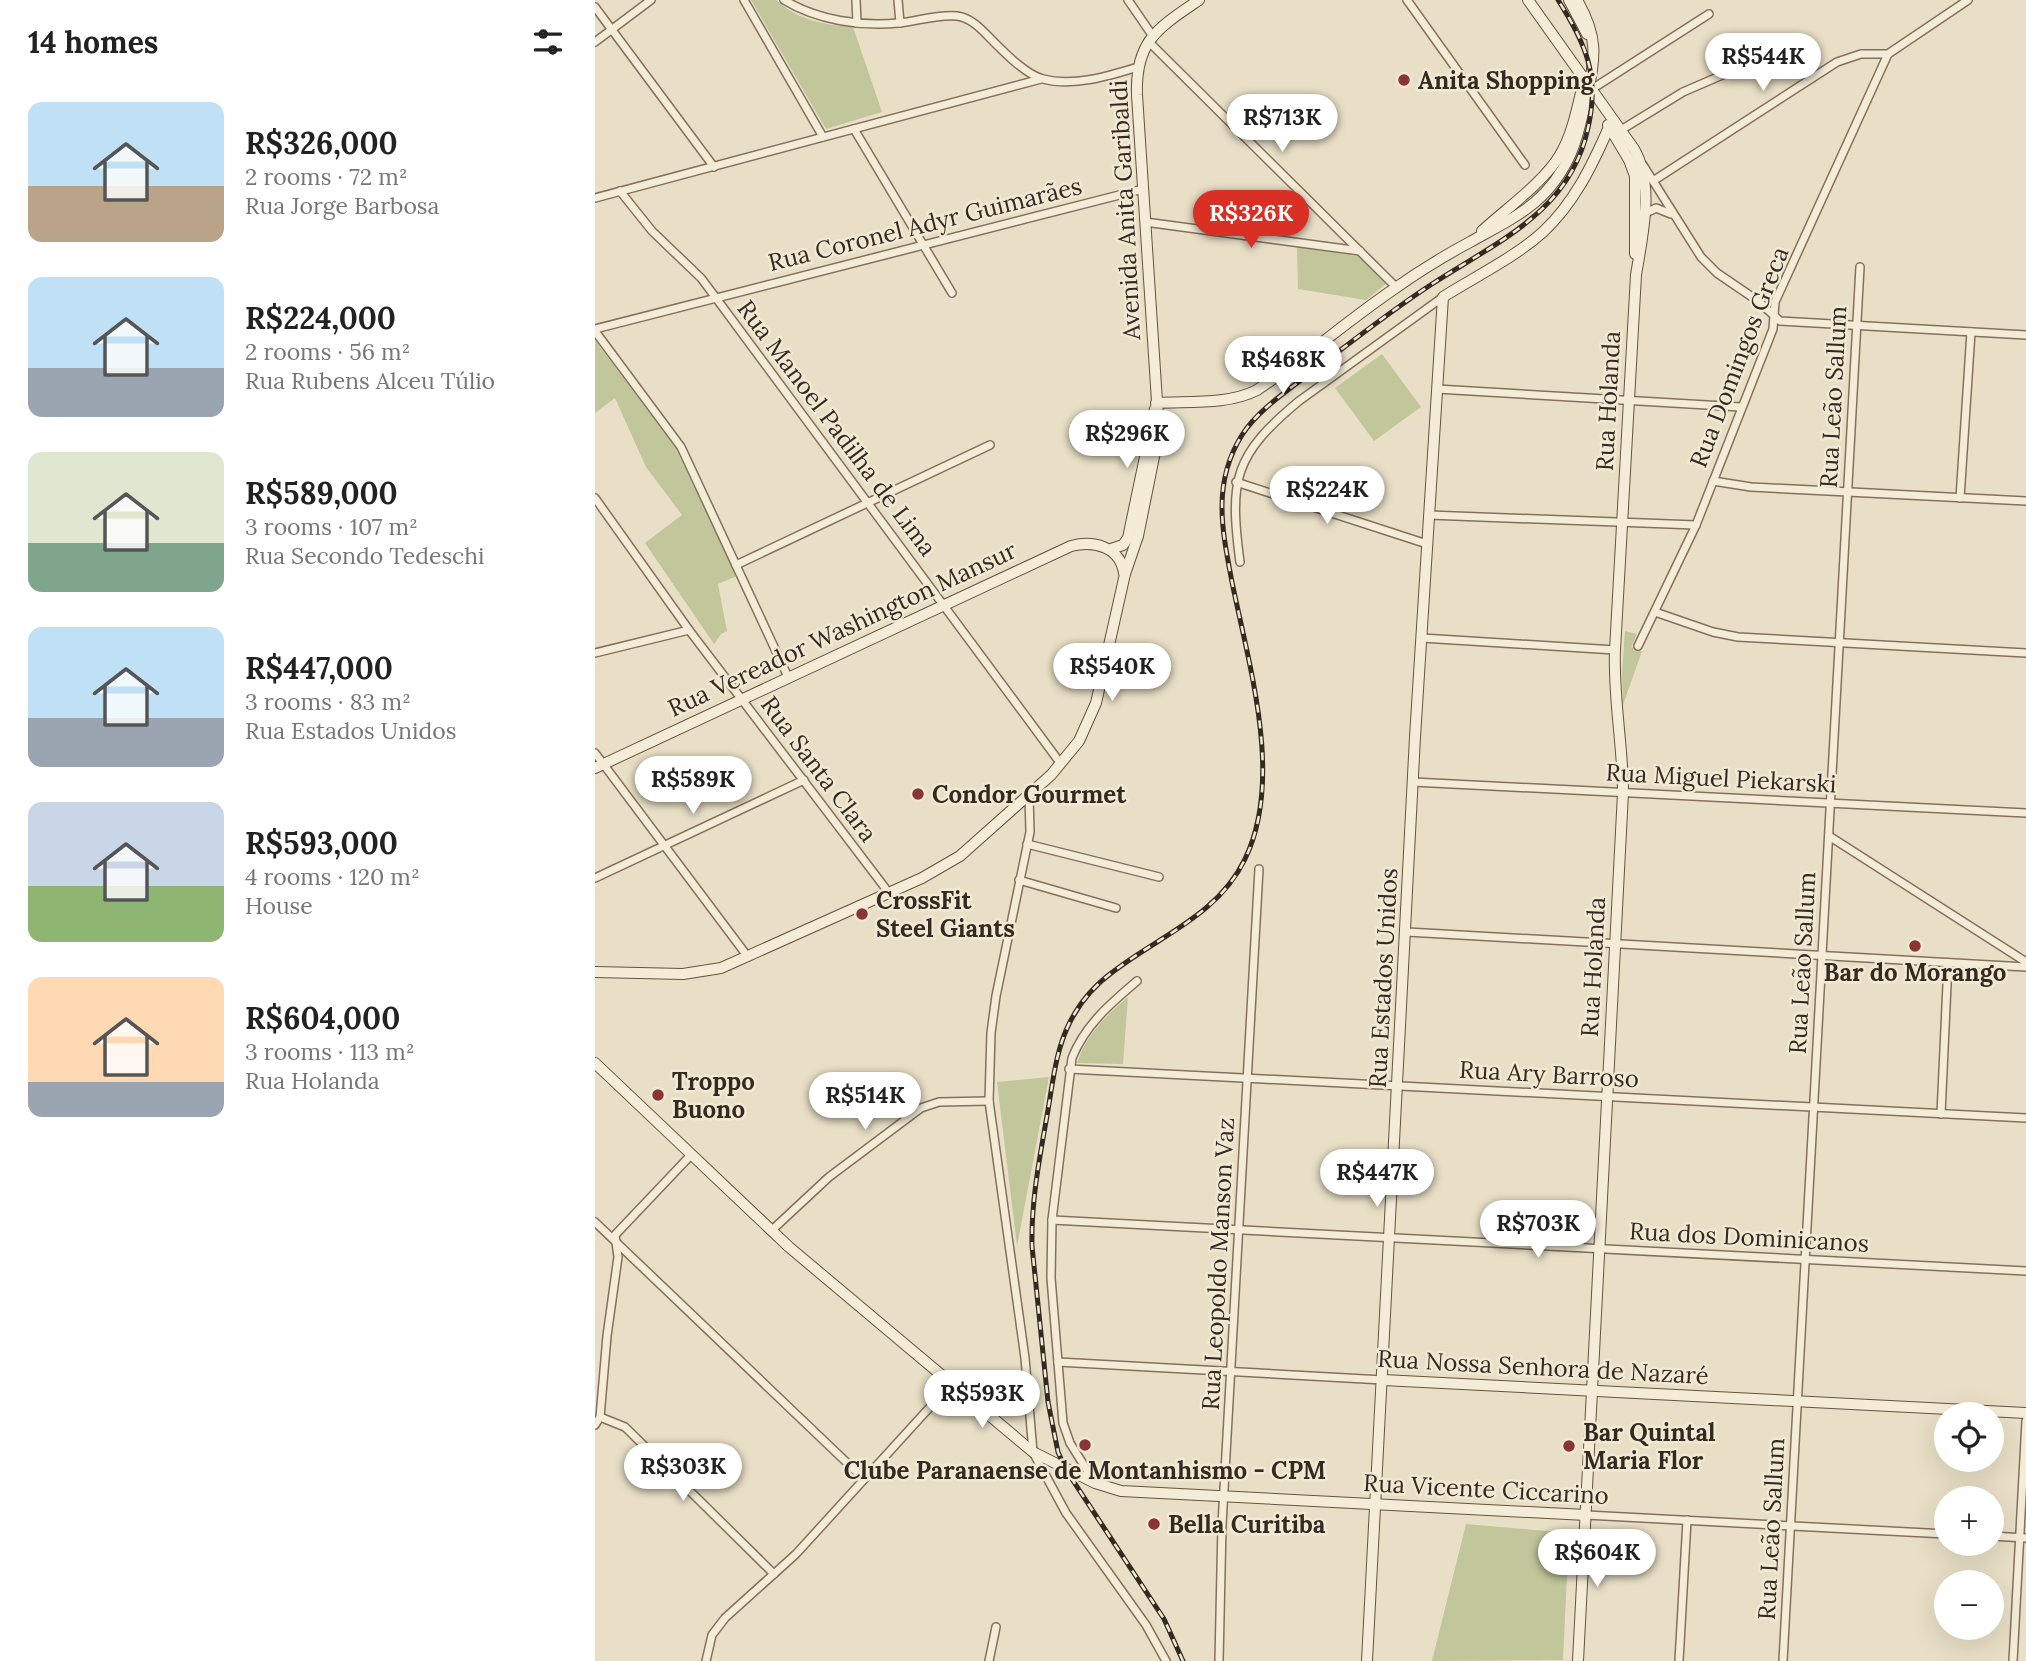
<!DOCTYPE html>
<meta charset="utf-8">
<style>
:root{--surface:#fff;--page:#f6f6f6;--text:#222;--muted:#767676;--accent:#d93025}
body{margin:0;font-family:Lora,serif;background:var(--page);color:var(--text);height:100vh;display:flex;flex-direction:column;font-size:26px;white-space:nowrap}
*{box-sizing:border-box;margin:0}
p{font-size:23px;color:var(--muted)}
.icon{flex:none;width:38px;height:38px;fill:none;stroke:currentColor;stroke-width:2;stroke-linecap:round;stroke-linejoin:round}
.map{position:relative;flex:1;overflow:hidden}
.details{display:flex;flex-direction:column;background:var(--surface);width:595px}
.details>*{flex:none}
.fabs{position:absolute;left:1339px;top:1402px;display:grid;gap:14px}
.fabs a{display:grid;place-items:center;width:70px;height:70px;border-radius:50%;background:var(--surface);box-shadow:0 7px 28px #0002;font-size:35px}
.price{position:absolute;translate:-50% -60px;padding:0 16px;border-radius:24px;background:#fff;color:#222;font-size:23px;line-height:46px;filter:drop-shadow(0 2px 4px #0008)}
.price::after{content:'';position:absolute;left:50%;top:42px;width:21px;height:16px;margin-left:-10px;background:inherit;clip-path:polygon(0 0,100% 0,50% 100%)}
.price.selected{background:var(--accent);color:#fff}
ul{padding:0;list-style:none}
li{display:flex;align-items:center;gap:21px;height:175px;padding:0 28px}
li span{display:grid;place-items:center;flex:none;width:196px;height:140px;border-radius:14px;color:#555}
li>.icon{margin-inline-start:auto}
span .icon{width:84px;height:84px;fill:#fffc;stroke-width:1}
li b{font-size:30px}
h2{display:flex;justify-content:space-between;align-items:center;height:84px;padding:0 28px;font-size:30px}
main{display:flex;flex:1;min-height:0}
.map>svg:first-child{display:block}
</style>
<main>
<section class="details">
<h2>14 homes<svg class="icon" aria-label="filters" viewBox="0 0 24 24"><path d="M4 7h16M4 17h16"/><circle cx="9" cy="7" r="2"/><circle cx="15" cy="17" r="2"/></svg></h2>
<ul>
<li><span style="background:linear-gradient(#bfe0f5 60%,#b9a48a 0)"><svg class="icon" aria-label="home" viewBox="0 0 24 24"><path d="M3 11l9-7 9 7M6 9v11h12V9"/></svg></span><div><b>R$326,000</b><p>2 rooms · 72 m²</p><p>Rua Jorge Barbosa</p></div></li>
<li><span style="background:linear-gradient(#bfe0f5 65%,#9aa5b1 0)"><svg class="icon" aria-label="home" viewBox="0 0 24 24"><path d="M3 11l9-7 9 7M6 9v11h12V9"/></svg></span><div><b>R$224,000</b><p>2 rooms · 56 m²</p><p>Rua Rubens Alceu Túlio</p></div></li>
<li><span style="background:linear-gradient(#dfe7d0 65%,#7fa58c 0)"><svg class="icon" aria-label="home" viewBox="0 0 24 24"><path d="M3 11l9-7 9 7M6 9v11h12V9"/></svg></span><div><b>R$589,000</b><p>3 rooms · 107 m²</p><p>Rua Secondo Tedeschi</p></div></li>
<li><span style="background:linear-gradient(#bfe0f5 65%,#9aa5b1 0)"><svg class="icon" aria-label="home" viewBox="0 0 24 24"><path d="M3 11l9-7 9 7M6 9v11h12V9"/></svg></span><div><b>R$447,000</b><p>3 rooms · 83 m²</p><p>Rua Estados Unidos</p></div></li>
<li><span style="background:linear-gradient(#c9d6e8 60%,#8fb573 0)"><svg class="icon" aria-label="home" viewBox="0 0 24 24"><path d="M3 11l9-7 9 7M6 9v11h12V9"/></svg></span><div><b>R$593,000</b><p>4 rooms · 120 m²</p><p>House</p></div></li>
<li><span style="background:linear-gradient(#ffd9b3 75%,#9aa5b1 0)"><svg class="icon" aria-label="home" viewBox="0 0 24 24"><path d="M3 11l9-7 9 7M6 9v11h12V9"/></svg></span><div><b>R$604,000</b><p>3 rooms · 113 m²</p><p>Rua Holanda</p></div></li>
</ul>
</section>
<div class="map">
<svg width="1431" height="1661" viewBox="0 0 1431 1661">
<rect width="100%" height="100%" fill="#e9dfc6"/>
<!-- green -->
<g fill="#c1c69b">
<path d="M 156,0 L 181,0 C 203,20 229,25 258,27 L 287,112 L 231,129 Z"/>
<path d="M 702,247 L 767,257 L 792,283 L 771,300 L 703,289 Z"/>
<path d="M 0,340 L 81,449 L 142,576 L 123,584 L 132,631 L 126,634 L 119,644 L 50,543 L 87,515 L 51,467 L 20,398 L 0,413 Z"/>
<path d="M 787,354 L 826,407 L 779,441 L 740,388 Z"/>
<path d="M 1030,631 L 1042,634 L 1036,647 L 1047,651 L 1028,705 L 1027,674 Z"/>
<path d="M 533,997 L 528,1064 L 482,1063 C 491,1035 511,1016 533,997 Z"/>
<path d="M 454,1077 L 422,1246 L 402,1082 Z"/>
<path d="M 871,1524 L 974,1533 L 968,1660 L 837,1661 Z"/>
</g>
<g fill="none" stroke-linecap="round" stroke-linejoin="round">
<!-- street casing -->
<g stroke="#83715d" stroke-width="10">
<g id="street">
<path d="M 149,0 L 228,137"/>
<path d="M 189,0 C 222,20 266,27 304,23 C 323,21 343,14 362,16 C 377,18 387,30 397,40 C 409,52 431,75 448,79 C 478,87 514,76 543,67"/>
<path d="M 261,0 L 262,23"/>
<path d="M 303,0 L 305,23"/>
<path d="M 533,0 L 557,35"/>
<path d="M 812,0 L 930,165"/>
<path d="M 0,7 L 119,167"/>
<path d="M 553,41 L 801,287"/>
<path d="M 0,42 L 56,0"/>
<path d="M 997,89 L 1114,14"/>
<path d="M 259,129 L 357,293"/>
<path d="M 1026,130 L 1088,92 L 1132,73"/>
<path d="M 1048,165 L 1106,257 L 1122,273 L 1163,301 L 1185,321 L 1431,335"/>
<path d="M 1058,181 L 1242,62 L 1266,54 L 1293,54"/>
<path d="M 25,191 L 57,231 L 106,278 L 121,298 L 466,764"/>
<path d="M 0,198 L 446,79"/>
<path d="M 1049,214 L 1061,208 L 1076,214"/>
<path d="M 550,222 L 765,251"/>
<path d="M 0,329 L 548,189"/>
<path d="M 0,331 L 86,447 L 193,677"/>
<path d="M 842,389 L 1146,407"/>
<path d="M 1118,481 L 1156,487 L 1431,501"/>
<path d="M 641,482 L 832,544"/>
<path d="M 0,498 L 94,630 L 294,893"/>
<path d="M 1365,498 L 1376,332"/>
<path d="M 834,515 L 1101,525"/>
<path d="M 645,562 C 634,479 639,455 704,401 L 848,297"/>
<path d="M 141,565 L 395,445"/>
<path d="M 1060,612 L 1118,632 L 1143,637 L 1431,653"/>
<path d="M 827,638 L 1020,650"/>
<path d="M 1043,646 L 1101,525 L 1178,329 L 1180,302 L 1293,54 L 1373,0"/>
<path d="M 0,653 L 94,630"/>
<path d="M 0,753 L 153,957"/>
<path d="M 818,782 L 1431,813"/>
<path d="M 434,795 L 435,832 L 401,996 L 396,1033 L 394,1101 L 430,1358 L 438,1452 L 471,1513 L 551,1625 L 571,1661"/>
<path d="M 1234,836 L 1431,962"/>
<path d="M 432,844 L 564,877"/>
<path d="M 0,878 L 209,780"/>
<path d="M 424,880 L 521,908"/>
<path d="M 812,932 L 1431,967"/>
<path d="M 474,1069 L 1431,1118"/>
<path d="M 1346,1114 L 1353,963"/>
<path d="M 457,1220 L 1431,1271"/>
<path d="M 0,1222 L 269,1479"/>
<path d="M 176,1231 L 234,1177 L 326,1108 L 344,1102 L 394,1101"/>
<path d="M 463,1362 L 788,1380"/>
<path d="M 5,1417 L 30,1427 L 179,1574"/>
<path d="M 0,1425 L 5,1417 L 12,1336 L 23,1257 L 20,1235 L 96,1155"/>
<path d="M 500,1483 L 475,1443 L 468,1423 L 456,1278 L 457,1220 L 477,1058 C 490,1025 516,1003 542,981"/>
<path d="M 991,1515 L 1351,1534"/>
<path d="M 1396,1536 L 1431,1538"/>
<path d="M 111,1661 L 117,1635 L 130,1618 L 201,1554 L 356,1384"/>
<path d="M 394,1661 L 401,1627"/>
<path d="M 624,1661 L 627,1525 L 664,869"/>
<path d="M 1084,1661 L 1092,1520"/>
<path d="M 1188,1661 L 1265,267"/>
<path d="M 1418,1661 L 1431,1421"/>
</g>
</g>
<!-- secondary casing -->
<g stroke="#645341" stroke-width="12">
<g id="secondary">
<path d="M 933,0 L 1039,149 C 1060,185 1047,237 1041,275 L 1020,650 C 1018,698 1028,745 1028,793 L 983,1661"/>
<path d="M 974,0 L 992,34"/>
<path d="M 1013,125 L 1034,160 L 1040,176 L 1040,254"/>
<path d="M 887,231 C 912,208 948,183 965,155 C 979,132 983,102 990,77"/>
<path d="M 561,403 C 594,401 633,405 662,390 C 709,359 752,321 799,289 C 823,272 849,256 875,242 C 920,217 954,203 976,153 C 984,135 987,116 992,96 C 1001,57 1003,36 982,0"/>
<path d="M 516,549 L 528,545 L 533,538 L 560,409"/>
<path d="M 0,768 L 476,546 C 499,540 525,547 529,573"/>
<path d="M 0,972 L 88,974 L 126,968 L 327,878 L 365,856 L 456,775 L 484,741 L 501,703 L 530,574 L 543,536 L 564,432 L 542,95 C 540,41 563,28 604,0"/>
<path d="M 0,1063 L 194,1247 L 438,1452 L 500,1483 L 526,1491 L 991,1515"/>
<path d="M 788,1380 L 1431,1413"/>
<path d="M 772,1661 L 820,737 L 848,297 C 881,276 919,258 948,232 C 979,203 997,166 1014,127"/>
</g>
</g>
<!-- street -->
<use href="#street" stroke="#f5ecd8" stroke-width="7"/>
<!-- secondary -->
<use href="#secondary" stroke="#f5ecd8" stroke-width="10"/>
<!-- rail casing -->
<g stroke="#342a20" stroke-width="5">
<path id="rail" d="M 588,1661 L 569,1619 L 471,1470 L 463,1452 L 453,1402 L 437,1246 C 436,1200 445,1156 453,1110 C 458,1081 461,1049 475,1022 C 485,1002 501,984 519,971 C 566,935 623,915 650,859 C 689,779 654,666 637,582 C 627,530 617,483 647,435 C 663,410 691,392 714,374 C 755,343 794,312 837,284 C 903,241 975,212 993,128 C 1005,76 991,44 963,0"/>
</g>
<!-- rail -->
<use href="#rail" stroke="#f2e9d4" stroke-width="2.5" stroke-dasharray="8" stroke-linecap="butt"/>
</g>
<!-- markers -->
<g fill="#8b3434" stroke="#f2e9d4" stroke-width="2.5">
<circle cx="809" cy="80" r="7"/>
<circle cx="323" cy="794" r="7"/>
<circle cx="267" cy="914" r="7"/>
<circle cx="1320" cy="946" r="7"/>
<circle cx="63" cy="1095" r="7"/>
<circle cx="490" cy="1445" r="7"/>
<circle cx="974" cy="1446" r="7"/>
<circle cx="559" cy="1524" r="7"/>
</g>
<g text-anchor="middle" dominant-baseline="central" stroke-width="5" stroke-linejoin="round" paint-order="stroke">
<!-- poi labels -->
<g font-size="24" font-weight="bold" fill="#342a20" stroke="#f2e9d4" text-anchor="start">
<text x="823" y="80">Anita Shopping</text>
<text x="337" y="794">Condor Gourmet</text>
<text x="281" y="900">CrossFit<tspan x="281" dy="28">Steel Giants</tspan></text>
<text x="1320" y="972" text-anchor="middle">Bar do Morango</text>
<text x="77" y="1081">Troppo<tspan x="77" dy="28">Buono</tspan></text>
<text x="988" y="1432">Bar Quintal<tspan x="988" dy="28">Maria Flor</tspan></text>
<text x="490" y="1470" text-anchor="middle">Clube Paranaense de Montanhismo - CPM</text>
<text x="573" y="1524">Bella Curitiba</text>
</g>
<!-- street labels -->
<g font-size="24" fill="#342a20" stroke="#f2e9d4">
<text transform="translate(530 210) rotate(-93)">Avenida Anita Garibaldi</text>
<text transform="translate(330 224) rotate(-14)">Rua Coronel Adyr Guimarães</text>
<text transform="translate(1144 357) rotate(-69)">Rua Domingos Greca</text>
<text transform="translate(1238 397) rotate(-87)">Rua Leão Sallum</text>
<text transform="translate(1013 401) rotate(-87)">Rua Holanda</text>
<text transform="translate(242 428) rotate(53)">Rua Manoel Padilha de Lima</text>
<text transform="translate(247 629) rotate(-25)">Rua Vereador Washington Mansur</text>
<text transform="translate(224 769) rotate(53)">Rua Santa Clara</text>
<text transform="translate(1126 778) rotate(3)">Rua Miguel Piekarski</text>
<text transform="translate(1207 963) rotate(-87)">Rua Leão Sallum</text>
<text transform="translate(998 967) rotate(-87)">Rua Holanda</text>
<text transform="translate(788 978) rotate(-87)">Rua Estados Unidos</text>
<text transform="translate(954 1074) rotate(3)">Rua Ary Barroso</text>
<text transform="translate(1154 1237) rotate(3)">Rua dos Dominicanos</text>
<text transform="translate(623 1264) rotate(-87)">Rua Leopoldo Manson Vaz</text>
<text transform="translate(948 1367) rotate(3)">Rua Nossa Senhora de Nazaré</text>
<text transform="translate(891 1489) rotate(3)">Rua Vicente Ciccarino</text>
<text transform="translate(1176 1529) rotate(-87)">Rua Leão Sallum</text>
</g>
</g>
</svg>
<div class="fabs">
<a><svg class="icon" aria-label="locate" viewBox="0 0 24 24"><circle cx="12" cy="12" r="6"/><path d="M12 2v4M12 18v4M2 12h4M18 12h4"/></svg></a>
<a>+</a>
<a>−</a>
</div>
<b class="price" style="left:1168px;top:93px">R$544K</b>
<b class="price" style="left:687px;top:154px">R$713K</b>
<b class="price selected" style="left:656px;top:250px">R$326K</b>
<b class="price" style="left:688px;top:396px">R$468K</b>
<b class="price" style="left:532px;top:470px">R$296K</b>
<b class="price" style="left:732px;top:526px">R$224K</b>
<b class="price" style="left:517px;top:703px">R$540K</b>
<b class="price" style="left:98px;top:816px">R$589K</b>
<b class="price" style="left:270px;top:1132px">R$514K</b>
<b class="price" style="left:782px;top:1209px">R$447K</b>
<b class="price" style="left:943px;top:1260px">R$703K</b>
<b class="price" style="left:387px;top:1430px">R$593K</b>
<b class="price" style="left:88px;top:1503px">R$303K</b>
<b class="price" style="left:1002px;top:1589px">R$604K</b>
</div>
</main>
